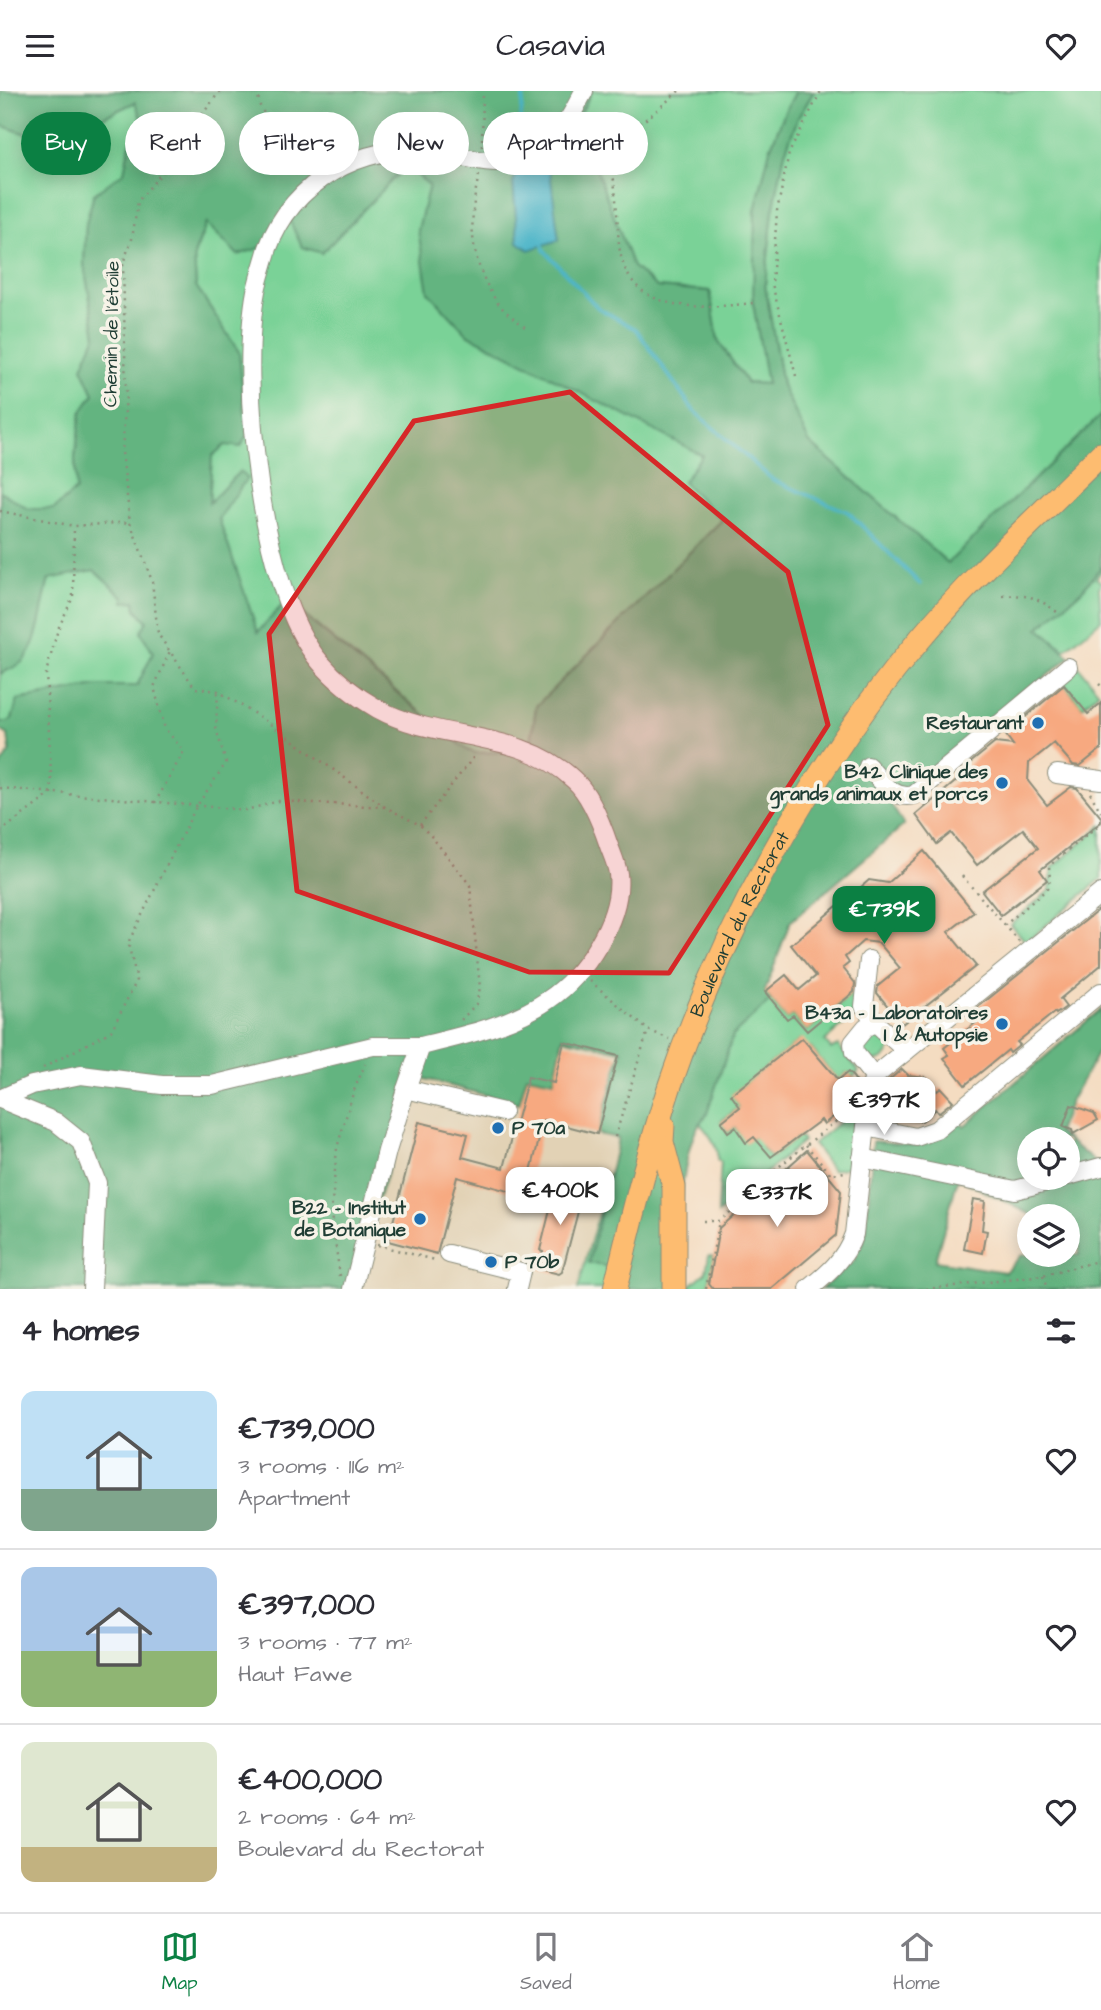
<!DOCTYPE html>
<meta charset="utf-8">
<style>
:root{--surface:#fff;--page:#f2f2f3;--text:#2b2b33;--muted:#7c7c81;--line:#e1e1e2;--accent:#0b8043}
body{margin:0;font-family:"Architects Daughter",sans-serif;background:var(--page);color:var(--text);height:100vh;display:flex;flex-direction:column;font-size:26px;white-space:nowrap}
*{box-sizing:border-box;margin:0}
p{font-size:23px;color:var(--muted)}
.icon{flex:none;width:38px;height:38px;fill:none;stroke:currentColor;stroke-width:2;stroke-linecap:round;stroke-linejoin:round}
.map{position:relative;height:1198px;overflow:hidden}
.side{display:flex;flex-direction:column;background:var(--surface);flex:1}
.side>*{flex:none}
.banner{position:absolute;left:21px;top:21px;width:700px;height:63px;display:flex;gap:14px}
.tools{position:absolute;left:1017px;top:1036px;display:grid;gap:14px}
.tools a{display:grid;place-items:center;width:63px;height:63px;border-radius:50%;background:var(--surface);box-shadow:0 4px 18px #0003;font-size:35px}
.price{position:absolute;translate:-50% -60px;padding:0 16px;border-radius:14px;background:#fff;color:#222;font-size:23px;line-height:46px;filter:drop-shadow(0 2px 4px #0008)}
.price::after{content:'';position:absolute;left:50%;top:42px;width:21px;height:16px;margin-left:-10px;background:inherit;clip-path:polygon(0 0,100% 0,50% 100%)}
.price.current{background:var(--accent);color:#fff}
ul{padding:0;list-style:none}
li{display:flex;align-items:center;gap:21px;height:175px;padding:0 21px}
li+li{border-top:2px solid var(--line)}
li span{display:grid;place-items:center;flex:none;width:196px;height:140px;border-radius:14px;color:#555}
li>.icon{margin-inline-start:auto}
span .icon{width:84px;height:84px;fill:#fffc;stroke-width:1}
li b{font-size:30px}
h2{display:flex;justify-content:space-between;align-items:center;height:84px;padding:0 21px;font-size:30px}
.chip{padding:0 24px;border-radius:32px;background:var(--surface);box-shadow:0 4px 18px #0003;font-size:24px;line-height:63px}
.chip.current{background:var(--accent);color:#fff}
header{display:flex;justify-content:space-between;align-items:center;height:91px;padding:0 21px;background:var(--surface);font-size:32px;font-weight:600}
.menu{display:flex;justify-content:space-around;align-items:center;height:98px;border-top:2px solid var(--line);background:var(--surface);font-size:19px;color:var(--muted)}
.menu a{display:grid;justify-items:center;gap:4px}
.menu .current{color:var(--accent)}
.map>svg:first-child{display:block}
</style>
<header><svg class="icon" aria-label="menu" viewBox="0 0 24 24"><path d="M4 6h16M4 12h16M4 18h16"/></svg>Casavia<svg class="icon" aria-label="heart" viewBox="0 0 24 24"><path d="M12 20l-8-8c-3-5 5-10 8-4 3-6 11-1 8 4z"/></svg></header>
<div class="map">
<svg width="1101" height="1198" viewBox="0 0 1101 1198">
<rect width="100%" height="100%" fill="#f7f3e8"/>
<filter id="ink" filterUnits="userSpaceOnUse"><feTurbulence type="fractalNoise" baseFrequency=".0143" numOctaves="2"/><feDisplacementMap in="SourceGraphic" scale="14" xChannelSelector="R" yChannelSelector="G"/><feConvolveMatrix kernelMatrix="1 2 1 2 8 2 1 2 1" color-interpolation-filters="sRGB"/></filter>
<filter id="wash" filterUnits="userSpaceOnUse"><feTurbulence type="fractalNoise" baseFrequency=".00686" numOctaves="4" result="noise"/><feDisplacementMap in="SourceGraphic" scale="28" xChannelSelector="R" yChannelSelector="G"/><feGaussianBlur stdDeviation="1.57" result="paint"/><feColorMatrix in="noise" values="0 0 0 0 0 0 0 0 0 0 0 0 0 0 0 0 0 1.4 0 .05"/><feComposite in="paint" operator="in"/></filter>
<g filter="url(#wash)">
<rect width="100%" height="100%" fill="#f4dcc1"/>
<!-- built -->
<path fill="#e2d2b5" d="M 563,947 L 622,959 L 597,1043 L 619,1047 L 578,1198 L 349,1198 L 418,986 L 518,1013 L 527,985 L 554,989 Z"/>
<!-- green -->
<g fill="#7ad297" stroke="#4c8866" stroke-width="2">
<path d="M 592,0 L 796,0 L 785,21 L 770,58 L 753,212 L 768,293 L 747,292 L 718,249 L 710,200 L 657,196 L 633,176 L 599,86 L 585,40 L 576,31 Z"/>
<path d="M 814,0 L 1101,0 L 1101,324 L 948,472 L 809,351 L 782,294 L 765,194 L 773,120 L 785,61 L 798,27 Z"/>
<path d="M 136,11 L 141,28 L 130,53 L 124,82 L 94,103 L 86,133 L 84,173 L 96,244 L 82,277 L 94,303 L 81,322 L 75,367 L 76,399 L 54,418 L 28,418 L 0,400 L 0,34 L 56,53 L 97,29 Z"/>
<path d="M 376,63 L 454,64 L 429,94 L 418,139 L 612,315 L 702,364 L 683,391 L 722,429 L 536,615 L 530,660 L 475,662 L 467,659 L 287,510 L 258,542 L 219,428 L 240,381 L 209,413 L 212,365 L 225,354 L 239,261 L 196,195 L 194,164 L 207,132 L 286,124 L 397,84 Z"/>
<path d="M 1101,476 L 1101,481 L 1096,487 L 1101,491 L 1099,497 L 1101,529 L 1065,559 L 1039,537 L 1082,499 Z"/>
<path d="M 95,479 L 125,506 L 135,510 L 136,518 L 147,530 L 141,541 L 153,562 L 137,595 L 97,595 L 18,609 L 12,628 L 8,632 L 0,631 L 0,583 C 7,579 19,575 24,569 C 39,550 42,511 49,487 Z"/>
<path d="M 1079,576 L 1099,601 L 1082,616 L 1061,590 Z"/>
<path d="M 1101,735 L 1101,788 L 1026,851 L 1010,833 L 1050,799 L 1052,777 Z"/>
<path d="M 859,897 L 857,922 L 825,950 L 831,958 L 838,954 L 859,980 L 853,986 L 846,982 L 840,992 L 810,956 L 807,957 L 800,949 L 732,1004 L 740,1016 L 721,1030 L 728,1041 L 735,1036 L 747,1051 L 758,1043 L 766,1052 L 762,1056 L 771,1066 L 799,1045 L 803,1050 L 718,1123 L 721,1072 L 717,1069 C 719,1054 708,1042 699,1031 L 706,1025 L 733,944 L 771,909 L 787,928 L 793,924 L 807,940 Z"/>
<path d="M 875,941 L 890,953 L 890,959 L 883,968 L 873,971 L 862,964 L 861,949 Z"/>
<path d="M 858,1016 L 852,1076 L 832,1079 L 813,1053 Z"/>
<path d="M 619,1047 L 589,1171 L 625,1179 L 625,1195 L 628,1198 L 578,1198 Z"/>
<path d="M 709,1164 L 714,1164 L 709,1193 L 713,1198 L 686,1198 L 706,1181 Z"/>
</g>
<!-- forest -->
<g fill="#63b480" stroke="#41785a" stroke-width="2" fill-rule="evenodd">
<path d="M 0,0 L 592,0 L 576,31 L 585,40 L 599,86 L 633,176 L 657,196 L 710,200 L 718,250 L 747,292 L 767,293 L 753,212 L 755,120 L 770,58 L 785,21 L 796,0 L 814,0 L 798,27 L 785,61 L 773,120 L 765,194 L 782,294 L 809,351 L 948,472 L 1101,324 L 1101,476 L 1082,499 L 1039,537 L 1070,566 L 890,712 L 904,734 L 790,831 L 765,900 L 771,909 L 733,944 L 706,1025 C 679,1046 677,1162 674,1198 L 628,1198 L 625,1195 L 625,1179 L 589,1172 L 618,1047 L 597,1043 L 622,960 L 563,947 L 554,990 L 527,985 L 519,1013 L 418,986 L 349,1198 L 0,1198 L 0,675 L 10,660 L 8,644 L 0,639 L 0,631 L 8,631 L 12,628 L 18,609 L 97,595 L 137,595 L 153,562 L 141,541 L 147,530 L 136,518 L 135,510 L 124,511 L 124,506 L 94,479 L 49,488 C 42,512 40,549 24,569 C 19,575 7,579 0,583 L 0,400 L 28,418 L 54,418 L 76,399 L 75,367 L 81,322 L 94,303 L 82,277 L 96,244 L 84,173 L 86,133 L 94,103 L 124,81 L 130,53 L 141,27 L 135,11 L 97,29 L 56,53 L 0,34 ZM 377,64 L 453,64 L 418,85 L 429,94 L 418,139 L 428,201 L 467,243 L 702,364 L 683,391 L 722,429 L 536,615 L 530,660 L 475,662 L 467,659 L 286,510 L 258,541 L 219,428 L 247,387 L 240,380 L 209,412 L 212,365 L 225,354 L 241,356 L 247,344 L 239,261 L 196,195 L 194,164 L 206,132 L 238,164 L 269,154 L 287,124 L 302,156 L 322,162 L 397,84 Z"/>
<path d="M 1101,918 L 1101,956 L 1071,1009 L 1058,1041 L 1067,1048 L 1029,1048 L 1029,1087 L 1068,1087 L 1068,1049 L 1101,1076 L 1101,1198 L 821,1198 L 854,1170 L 866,1143 L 873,1050 L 918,1054 L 957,1028 L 964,1035 ZM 958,1087 L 1034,1125 L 1068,1125 L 1068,1143 L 1079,1148 L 1079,1164 L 1021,1164 L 1005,1181 L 935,1170 Z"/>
</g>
<!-- water -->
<path fill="#4ab4c8" stroke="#34787e" stroke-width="2" d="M 545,68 L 550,80 L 559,149 L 529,159 L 518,151 L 513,91 L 518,81 Z"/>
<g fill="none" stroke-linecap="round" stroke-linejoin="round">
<!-- stream -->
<g stroke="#4ab4c8" stroke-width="3.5">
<path d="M 518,48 L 524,0"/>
<path d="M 542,151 L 544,159 L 598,217 L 636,238 L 694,320 L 773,389 L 848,421 L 920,493"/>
</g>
</g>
<g id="blocks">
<!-- building -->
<g fill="#f7a980">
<path d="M 1064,594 L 1088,623 L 1101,612 L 1101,658 L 1080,675 L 1073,674 L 1054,652 L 1029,672 L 1028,690 L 1047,714 L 1071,696 L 1077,697 L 1101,726 L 1101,731 L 1040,779 L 1047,789 L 1001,824 L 982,800 L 1038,757 L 1023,738 L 977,774 L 951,742 L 937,753 L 916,724 L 967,681 L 969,673 L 995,652 L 1013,654 L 1005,643 Z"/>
<path d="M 924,760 L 974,821 L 948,841 L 976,875 L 902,933 L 877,902 L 878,895 L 900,877 L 879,852 L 863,850 L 845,866 L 849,872 L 843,877 L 855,892 L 854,901 L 807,940 L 793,924 L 787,928 L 765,901 L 786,884 L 799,899 L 816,885 L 791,854 L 837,815 L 849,831 L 852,804 L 869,789 L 888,792 Z"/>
<path d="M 1101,817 L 1101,874 L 1060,908 L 1066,916 L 1056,923 L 1055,921 L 1017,951 L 1020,954 L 1010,962 L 1008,959 L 965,994 L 944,967 L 949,964 L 944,957 L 984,925 L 977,917 Z"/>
<path d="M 802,947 L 838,989 L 848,981 L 853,986 L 859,995 L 856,1003 L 858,1007 L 824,1033 L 821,1029 L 771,1066 L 754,1046 L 746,1052 L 735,1036 L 728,1041 L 721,1031 L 740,1016 L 731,1004 Z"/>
<path d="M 564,951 L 618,965 L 597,1043 L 544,1029 L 530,1084 L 537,1086 L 530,1106 L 457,1086 L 437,1163 L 388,1150 L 419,1031 L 468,1043 L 462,1066 L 504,1077 L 528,986 L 554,992 Z"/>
<path d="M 902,978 L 908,984 L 926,986 L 937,1000 L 941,997 L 953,1010 L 938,1022 L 935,1018 L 922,1030 L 903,1028 L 892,1014 L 894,996 L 889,989 Z"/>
<path d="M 1071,1014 L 1094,1022 L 1098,1029 L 1073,1043 L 1072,1039 L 1063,1036 Z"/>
<path d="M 807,1059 L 841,1100 L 836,1144 L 772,1198 L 713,1198 L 709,1193 L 719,1137 Z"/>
<path d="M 557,1091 L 584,1098 L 562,1181 L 559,1183 L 539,1178 L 543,1160 L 540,1159 Z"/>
<path d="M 973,1108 L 985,1110 L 982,1139 L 987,1140 L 983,1162 L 964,1158 Z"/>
</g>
</g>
</g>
<g filter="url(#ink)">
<use href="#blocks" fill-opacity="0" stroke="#8a8c7a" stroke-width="2"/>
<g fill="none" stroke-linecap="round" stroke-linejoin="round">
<!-- minor casing -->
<g stroke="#8a8c7a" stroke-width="20">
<g id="minor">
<path d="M 868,675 C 881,689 893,710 914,704 L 1068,576"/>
<path d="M 1057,683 L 1101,689"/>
<path d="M 869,869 L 864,915 L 876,932"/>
<path d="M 874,986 L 854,961 L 853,952 L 866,936 L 876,932 L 906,960"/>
<path d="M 406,998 L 421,955 C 463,945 512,934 548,909 C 584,885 623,828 618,783 C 617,774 612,763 609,755 C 602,734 590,703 574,689 C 520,637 440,652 378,618 C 357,606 336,590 320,571 C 260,502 239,288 256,200 C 259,186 264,171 268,157 C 292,91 362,52 430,60 C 461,63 494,79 526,66 C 533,63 532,62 538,58 C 565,39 569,29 584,0"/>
<path d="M 0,1008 L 32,994 L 81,984 L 162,994 L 212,994 L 373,955 L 421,955"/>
<path d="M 0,1008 L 56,1031 L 81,1051 L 97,1092 L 92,1198"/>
<path d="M 866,1036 L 916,1046 L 936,1039 L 1101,901"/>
<path d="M 862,1067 L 1015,1099 L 1062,1087"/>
<path d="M 1068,1085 L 1101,1076"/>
<path d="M 449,1163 L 521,1181 L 517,1198"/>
<path d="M 353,1198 L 387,1060 L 406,998 L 503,1021"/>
<path d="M 809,1198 C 829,1182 845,1168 854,1143 L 870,999 L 874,986 L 1101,802"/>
</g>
</g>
<!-- major casing -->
<g stroke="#8a8c7a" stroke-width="25">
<g id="major">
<path d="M 663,1034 L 662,1051 L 674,1096 L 674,1198"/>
<path id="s1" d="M 615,1198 C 631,1129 648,1061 670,994 C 723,837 813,674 920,548 C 976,482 1040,424 1101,363"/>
</g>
</g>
<!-- path -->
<g stroke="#8a8c7a" stroke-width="2.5" stroke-dasharray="2 5" stroke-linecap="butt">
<path d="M 220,0 L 195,33 L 177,64 L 138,110 L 132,148 L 123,172 L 126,304 L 122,361 L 130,431 L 152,490 L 158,543 L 195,597 L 218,600 L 266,630 L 385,716 L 420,734 L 432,746 L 470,794 L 480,897 L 476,913 L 460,930"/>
<path d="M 258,0 L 259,13 L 299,88"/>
<path d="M 581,37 C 618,62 651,23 679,0"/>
<path d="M 603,47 C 617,82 616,116 619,153 C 626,225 700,218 753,212"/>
<path d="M 482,56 L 483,0"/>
<path d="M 479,84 C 468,130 469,169 497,211 C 504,221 517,229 526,237"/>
<path d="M 796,285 L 772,193 L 777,120 L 789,62 L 821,0"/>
<path d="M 0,420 L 74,435 L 130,431"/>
<path d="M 1003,505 C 1030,503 1036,506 1057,521"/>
<path d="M 1099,593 L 1101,595"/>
<path d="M 0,697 L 246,719 L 279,710 L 385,716"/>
<path d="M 1090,702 L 1101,721"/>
<path d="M 52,703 L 46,582 L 58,538 L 73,506 L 74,435"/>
<path d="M 155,712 L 184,660 L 165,638 L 154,596 L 170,560"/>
<path d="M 420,734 L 476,663"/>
<path d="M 0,741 L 51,703"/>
<path d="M 962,785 L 1005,834"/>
<path d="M 1019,851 L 1005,834 L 1047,798 L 1050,789 L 1049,775 L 1101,732"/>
<path d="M 590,890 L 648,939 L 669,948"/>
<path d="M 43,977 L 111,940 L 137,889 L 128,852 L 196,716 L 226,672 L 216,637 L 218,600"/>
<path d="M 615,1046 L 648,939"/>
<path d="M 806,1054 L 831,1083 L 845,1081"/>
<path d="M 703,1130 L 719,1130 L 781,1074 L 854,1016"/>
<path d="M 333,1142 L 351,1147"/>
<path d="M 377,1154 L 435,1169"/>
<path d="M 340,1185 L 331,1123 L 337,1057 L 353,1002 L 365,973"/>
<path d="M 1043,1185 L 1047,1198"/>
<path d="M 706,1198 L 719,1130"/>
<path d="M 926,1198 L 1043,1185 L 1101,1169"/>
</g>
<!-- minor -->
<use href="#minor" stroke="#fff" stroke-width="18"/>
<!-- major -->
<use href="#major" stroke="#fdbc70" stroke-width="23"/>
</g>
</g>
<!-- marked area -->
<path fill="#d62828" fill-opacity="0.2" stroke="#d62828" stroke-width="5" stroke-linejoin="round" d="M 570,301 L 788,481 L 828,634 L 669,882 L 529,881 L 297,800 L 269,543 L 414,330 Z"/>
<!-- markers -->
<g fill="#1f6fb2" stroke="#f7f3e8" stroke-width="2.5">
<circle cx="1038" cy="632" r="7"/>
<circle cx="1002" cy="692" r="7"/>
<circle cx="1002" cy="933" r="7"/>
<circle cx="498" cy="1037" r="7"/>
<circle cx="420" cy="1128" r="7"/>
<circle cx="491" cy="1171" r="7"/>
</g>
<g text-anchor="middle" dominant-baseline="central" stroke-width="7" stroke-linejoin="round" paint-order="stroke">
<!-- street labels -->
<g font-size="19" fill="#1f3d34" stroke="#f7f3e8">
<text transform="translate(112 243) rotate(-89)">Chemin de l'étoile</text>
<text stroke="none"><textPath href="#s1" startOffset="387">Boulevard du Rectorat</textPath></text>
</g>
<!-- poi labels -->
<g font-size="19" font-weight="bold" fill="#1f3d34" stroke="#f7f3e8" text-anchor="end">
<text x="1024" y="632">Restaurant</text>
<text x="988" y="681">B42 Clinique des<tspan x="988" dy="22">grands animaux et porcs</tspan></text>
<text x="988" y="922">B43a - Laboratoires<tspan x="988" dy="22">I &amp; Autopsie</tspan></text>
<text x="512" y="1037" text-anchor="start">P 70a</text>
<text x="406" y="1117">B22 - Institut<tspan x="406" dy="22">de Botanique</tspan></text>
<text x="505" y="1171" text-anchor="start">P 70b</text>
</g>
</g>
</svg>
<div class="tools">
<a><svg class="icon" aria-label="locate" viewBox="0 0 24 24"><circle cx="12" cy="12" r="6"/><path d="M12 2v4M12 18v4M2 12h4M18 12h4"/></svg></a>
<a><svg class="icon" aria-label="layers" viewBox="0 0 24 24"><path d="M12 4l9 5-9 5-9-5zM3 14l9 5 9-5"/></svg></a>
</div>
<b class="price current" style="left:884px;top:855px">€739K</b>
<b class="price" style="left:884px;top:1046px">€397K</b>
<b class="price" style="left:560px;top:1136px">€400K</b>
<b class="price" style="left:777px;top:1138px">€337K</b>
<div class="banner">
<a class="chip current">Buy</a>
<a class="chip">Rent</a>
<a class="chip">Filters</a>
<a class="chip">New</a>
<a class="chip">Apartment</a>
</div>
</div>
<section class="side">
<h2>4 homes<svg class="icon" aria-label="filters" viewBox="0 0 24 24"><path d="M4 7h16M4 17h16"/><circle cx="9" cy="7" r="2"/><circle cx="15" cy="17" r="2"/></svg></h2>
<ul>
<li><span style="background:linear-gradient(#bfe0f5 70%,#7fa58c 0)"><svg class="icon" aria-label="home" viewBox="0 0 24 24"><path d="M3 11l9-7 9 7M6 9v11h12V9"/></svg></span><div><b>€739,000</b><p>3 rooms · 116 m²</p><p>Apartment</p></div><svg class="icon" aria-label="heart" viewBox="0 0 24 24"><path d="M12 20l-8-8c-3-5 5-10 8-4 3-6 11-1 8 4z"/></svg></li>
<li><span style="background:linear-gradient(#a9c7e8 60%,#8fb573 0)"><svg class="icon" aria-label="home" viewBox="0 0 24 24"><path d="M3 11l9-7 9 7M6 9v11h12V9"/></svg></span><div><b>€397,000</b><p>3 rooms · 77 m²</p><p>Haut Fawe</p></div><svg class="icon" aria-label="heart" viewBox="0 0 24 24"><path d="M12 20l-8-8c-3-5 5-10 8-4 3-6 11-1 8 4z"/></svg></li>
<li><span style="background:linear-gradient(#dfe7d0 75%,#c2b280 0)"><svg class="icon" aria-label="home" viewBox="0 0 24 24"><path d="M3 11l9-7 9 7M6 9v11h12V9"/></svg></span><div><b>€400,000</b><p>2 rooms · 64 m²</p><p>Boulevard du Rectorat</p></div><svg class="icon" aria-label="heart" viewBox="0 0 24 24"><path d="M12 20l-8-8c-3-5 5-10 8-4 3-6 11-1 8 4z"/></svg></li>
</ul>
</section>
<nav class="menu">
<a class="current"><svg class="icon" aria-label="map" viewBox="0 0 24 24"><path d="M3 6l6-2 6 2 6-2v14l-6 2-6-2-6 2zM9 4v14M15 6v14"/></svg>Map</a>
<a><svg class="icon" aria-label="saved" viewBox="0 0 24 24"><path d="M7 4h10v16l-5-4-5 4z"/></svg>Saved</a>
<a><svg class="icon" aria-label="home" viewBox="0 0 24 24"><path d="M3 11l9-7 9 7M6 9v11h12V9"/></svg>Home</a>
</nav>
